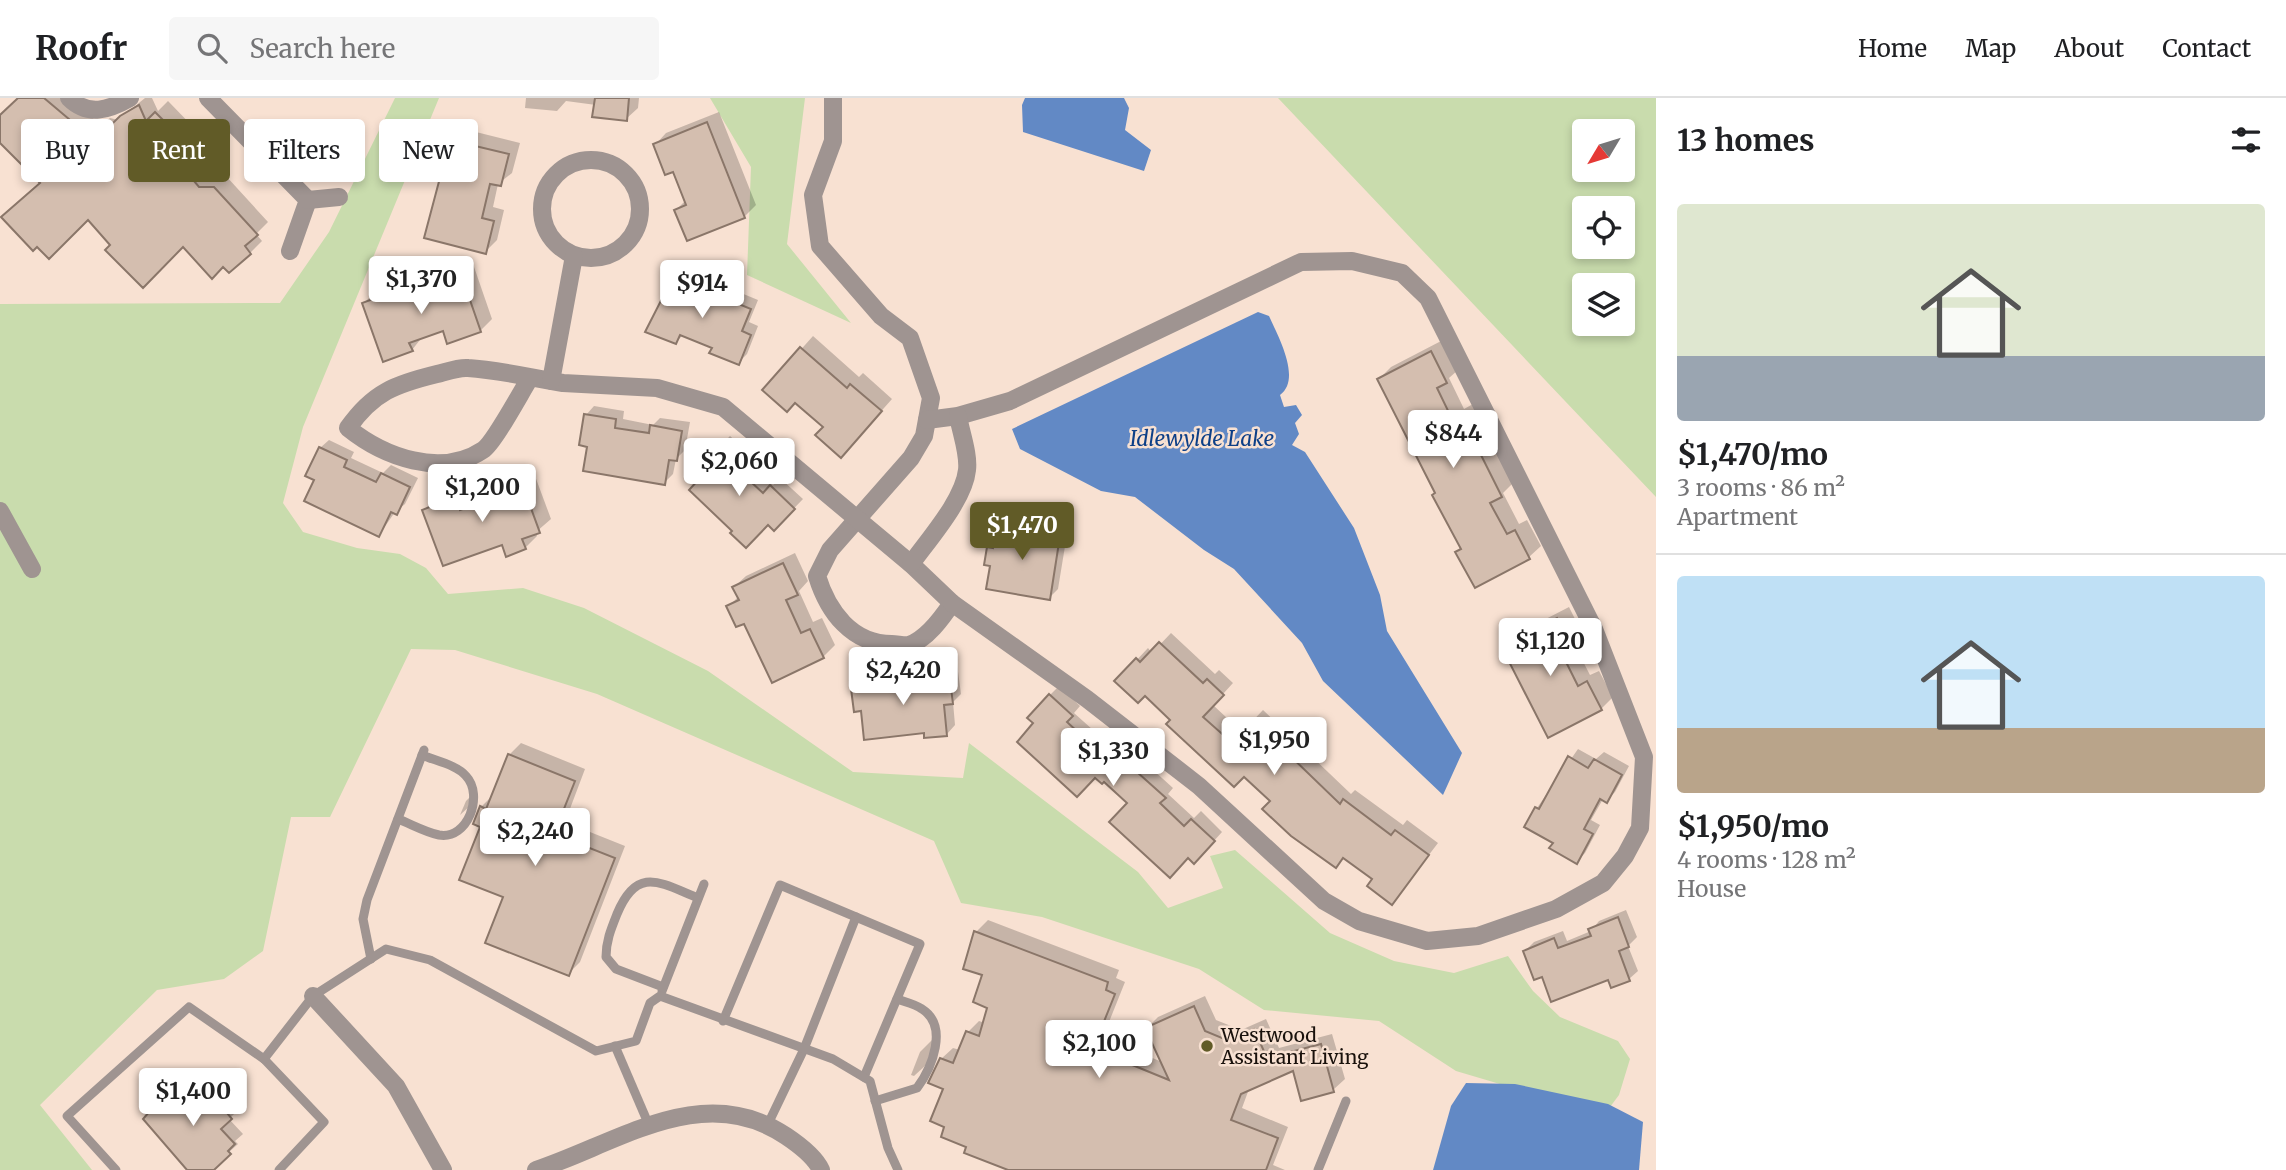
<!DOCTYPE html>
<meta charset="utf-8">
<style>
:root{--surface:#fff;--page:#f6f6f6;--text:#202124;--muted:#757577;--line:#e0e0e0;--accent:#615b27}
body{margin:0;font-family:Merriweather,serif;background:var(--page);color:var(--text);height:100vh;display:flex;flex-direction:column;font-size:26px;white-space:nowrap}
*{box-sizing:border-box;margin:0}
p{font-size:23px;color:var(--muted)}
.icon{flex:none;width:38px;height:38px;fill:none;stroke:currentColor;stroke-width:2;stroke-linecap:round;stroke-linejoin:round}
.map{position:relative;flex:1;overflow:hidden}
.panel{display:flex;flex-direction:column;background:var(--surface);width:630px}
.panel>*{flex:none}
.hud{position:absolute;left:21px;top:21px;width:665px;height:63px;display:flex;gap:14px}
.needle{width:46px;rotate:232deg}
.buttons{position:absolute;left:1572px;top:21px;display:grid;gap:14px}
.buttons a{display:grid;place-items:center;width:63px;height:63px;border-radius:7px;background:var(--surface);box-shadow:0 4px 10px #0003;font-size:35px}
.price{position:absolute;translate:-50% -60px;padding:0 16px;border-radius:7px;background:#fff;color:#222;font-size:23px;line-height:46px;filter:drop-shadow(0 2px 4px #0008)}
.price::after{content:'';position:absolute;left:50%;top:42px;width:21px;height:16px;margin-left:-10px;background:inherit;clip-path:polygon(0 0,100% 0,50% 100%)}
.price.current{background:var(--accent);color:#fff}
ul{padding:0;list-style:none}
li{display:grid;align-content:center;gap:14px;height:371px;padding:0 21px}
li+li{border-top:2px solid var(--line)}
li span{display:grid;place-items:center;height:217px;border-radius:7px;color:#555}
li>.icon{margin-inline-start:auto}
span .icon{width:126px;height:126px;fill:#fffc;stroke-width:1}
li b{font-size:30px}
h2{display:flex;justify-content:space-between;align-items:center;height:84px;padding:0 21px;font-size:30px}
.chip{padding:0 24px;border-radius:7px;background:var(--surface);box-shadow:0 4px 10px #0003;font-size:24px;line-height:63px}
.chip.current{background:var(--accent);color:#fff}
header{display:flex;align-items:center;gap:42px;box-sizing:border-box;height:98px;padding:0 35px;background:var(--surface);border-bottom:2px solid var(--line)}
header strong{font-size:33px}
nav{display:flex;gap:38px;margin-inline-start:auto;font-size:24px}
.search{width:490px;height:63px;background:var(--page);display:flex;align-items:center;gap:18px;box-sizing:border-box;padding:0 24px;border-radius:7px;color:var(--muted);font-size:26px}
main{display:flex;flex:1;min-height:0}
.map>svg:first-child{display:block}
</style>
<header>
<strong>Roofr</strong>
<div class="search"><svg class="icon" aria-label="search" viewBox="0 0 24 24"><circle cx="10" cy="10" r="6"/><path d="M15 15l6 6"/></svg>Search here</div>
<nav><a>Home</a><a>Map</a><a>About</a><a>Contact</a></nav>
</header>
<main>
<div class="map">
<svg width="1656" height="1072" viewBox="0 0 1656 1072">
<rect width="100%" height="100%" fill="#f8e1d2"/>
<!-- green -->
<g fill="#c9dcad" fill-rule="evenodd">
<path d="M 395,0 L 439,0 L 303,329 L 283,405 L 303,434 L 357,450 L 400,456 L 426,470 L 448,496 L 523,490 L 584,510 L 708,573 L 853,674 L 963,680 L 969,645 L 1138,774 L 1168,810 L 1223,790 L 1210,758 L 1235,752 L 1330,835 L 1394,863 L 1454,875 L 1508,858 L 1533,893 L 1560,919 L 1618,943 L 1630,961 L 1619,997 L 1604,1017 L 1456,973 L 1379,923 L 1264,912 L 1199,871 L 1042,819 L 961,805 L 934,743 L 597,596 L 455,552 L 411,551 L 330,719 L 291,719 L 263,853 L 224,881 L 157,892 L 40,1007 L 92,1072 L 0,1072 L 0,206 L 280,205 L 329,134 Z"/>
<path d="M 710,0 L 805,0 L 787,146 L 851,225 L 747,177 L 751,69 Z"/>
<path d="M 1278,0 L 1656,0 L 1656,399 ZM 1622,33 L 1622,72 L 1584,72 L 1584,33 ZM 1622,110 L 1622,149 L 1584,149 L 1584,110 ZM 1622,187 L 1622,226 L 1584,226 L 1584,187 Z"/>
</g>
<!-- water -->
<g fill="#6289c5">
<path d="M 1025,0 L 1124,0 L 1129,10 L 1125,32 L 1151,52 L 1144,73 L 1023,34 L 1022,7 Z"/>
<path d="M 1258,214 L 1269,218 C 1278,238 1302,281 1280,297 L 1284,309 L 1296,307 L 1302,317 L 1295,325 L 1299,336 L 1292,347 L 1305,354 L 1354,430 L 1380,497 L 1387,533 L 1462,655 L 1443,697 L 1323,583 L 1302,545 L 1234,471 L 1204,452 L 1135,399 L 1101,393 L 1020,351 L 1012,331 Z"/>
<path d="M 1466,985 L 1515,986 L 1608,1006 L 1643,1024 L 1639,1072 L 1433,1072 L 1451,1008 Z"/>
</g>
<!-- shadow -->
<g fill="#0003">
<path d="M 20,0 L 69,0 L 101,27 L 110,20 L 118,22 L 145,0 L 152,0 L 158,13 L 168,3 L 199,35 L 187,47 L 189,53 L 211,77 L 226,78 L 268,124 L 256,136 L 262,143 L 250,155 L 223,167 L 183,147 L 112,147 L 88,120 L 41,84 L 0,43 L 0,35 Z"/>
<path d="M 526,0 L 639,0 L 638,10 L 626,21 L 596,7 L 566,3 L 557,13 L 525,10 Z"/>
<path d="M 719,14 L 756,107 L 744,119 L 676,112 L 686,102 L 674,71 L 655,47 L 666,35 Z"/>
<path d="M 464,31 L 520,45 L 512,75 L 498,86 L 493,109 L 504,112 L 497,142 L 485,154 L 452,43 Z"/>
<path d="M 473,166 L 492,221 L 481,232 L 448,244 L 444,231 L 423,238 L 412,252 L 364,205 L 375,194 L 412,181 L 414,187 Z"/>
<path d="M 683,171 L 758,202 L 749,224 L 758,228 L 747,256 L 738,265 L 714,249 L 684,236 L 676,244 L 674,180 Z"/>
<path d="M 813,238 L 859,279 L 863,275 L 892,301 L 852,346 L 825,329 L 796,303 L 765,292 Z"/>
<path d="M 1443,242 L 1458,272 L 1449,280 L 1464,311 L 1473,306 L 1513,385 L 1503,395 L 1519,426 L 1527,422 L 1541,448 L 1529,459 L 1457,454 L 1462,449 L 1379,281 L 1391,269 Z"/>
<path d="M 594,308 L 624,313 L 623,321 L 653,327 L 660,320 L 690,324 L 685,352 L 676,361 L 673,376 L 664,385 L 589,347 L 586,317 Z"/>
<path d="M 730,338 L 750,357 L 746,362 L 773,387 L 780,380 L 803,401 L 774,431 L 768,425 L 735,433 L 715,367 L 704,365 Z"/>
<path d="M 329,342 L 354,354 L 351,360 L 383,375 L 391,367 L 418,380 L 405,406 L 395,414 L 379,437 L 316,381 L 320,350 Z"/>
<path d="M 532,370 L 551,421 L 536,434 L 537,438 L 525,450 L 503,444 L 424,412 L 436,400 L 467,389 L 472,402 L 493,394 L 504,380 Z"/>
<path d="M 1008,419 L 1068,430 L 1058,491 L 1049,500 L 992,467 L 988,450 L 996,442 L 999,428 Z"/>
<path d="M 795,455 L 808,483 L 799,493 L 813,524 L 822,520 L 835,547 L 823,559 L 744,523 L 728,509 L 739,498 L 734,489 L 746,478 Z"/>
<path d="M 1569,509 L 1583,537 L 1574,546 L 1590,577 L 1599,573 L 1613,599 L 1601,611 L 1504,549 L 1515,537 Z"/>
<path d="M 1171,535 L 1215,576 L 1219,572 L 1233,585 L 1213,607 L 1242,634 L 1263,612 L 1351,696 L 1355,692 L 1403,727 L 1407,722 L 1438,745 L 1392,805 L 1375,780 L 1345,759 L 1335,768 L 1244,677 L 1172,622 L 1145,596 L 1117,583 L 1148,550 L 1152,555 Z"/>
<path d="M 957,566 L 961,596 L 953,604 L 955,627 L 947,636 L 925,633 L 862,612 L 852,583 L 860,575 L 893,571 L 894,581 L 920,578 L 928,570 Z"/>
<path d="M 1059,588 L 1080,608 L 1074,615 L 1102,640 L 1109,632 L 1173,690 L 1168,696 L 1194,720 L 1201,713 L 1222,734 L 1203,755 L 1129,705 L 1036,625 L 1050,597 Z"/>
<path d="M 521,645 L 585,671 L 565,724 L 625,748 L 580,864 L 568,876 L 505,799 L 483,728 L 481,709 L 494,696 L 509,657 Z"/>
<path d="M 1578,651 L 1596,661 L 1604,654 L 1629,668 L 1615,694 L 1606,703 L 1603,701 L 1591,722 L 1600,727 L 1585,755 L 1576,764 L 1555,744 L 1537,710 Z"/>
<path d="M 477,692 L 471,707 L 460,717 L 466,703 Z"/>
<path d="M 1626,812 L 1637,839 L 1628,848 L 1638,873 L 1629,881 L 1612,888 L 1609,880 L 1543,877 L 1525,853 L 1534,844 L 1563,833 L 1567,843 L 1591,833 L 1599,823 Z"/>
<path d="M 988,822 L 1119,872 L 1116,880 L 1125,884 L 1103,939 L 1162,964 L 1147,930 L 1158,919 L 1205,898 L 1216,922 L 1241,932 L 1266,921 L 1279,950 L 1332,936 L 1345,981 L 1333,992 L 1294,971 L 1249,991 L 1242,1010 L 1288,1029 L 1273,1067 L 1285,1072 L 1012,1072 L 968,1048 L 947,1029 L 941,961 L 953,950 L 960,952 L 968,934 L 979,923 L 985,925 L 989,909 L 985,876 L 965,869 L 976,834 Z"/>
<path d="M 932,942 L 937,944 L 926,967 L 914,978 L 911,977 L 920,954 Z"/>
<path d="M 188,980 L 201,994 L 213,983 L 219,988 L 223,984 L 239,1001 L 234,1006 L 239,1011 L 229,1021 L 243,1036 L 235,1043 L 238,1046 L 209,1072 L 193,1072 L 145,1021 L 178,984 L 180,987 Z"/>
</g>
<!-- building -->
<g fill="#d4beaf" stroke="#8a7669" stroke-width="2">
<path d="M 18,0 L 44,0 L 89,38 L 97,31 L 105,33 L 120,18 L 139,7 L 146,23 L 155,14 L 189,48 L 176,60 L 178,64 L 199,89 L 214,89 L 258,137 L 245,148 L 251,156 L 229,175 L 223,169 L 212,181 L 183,149 L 143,190 L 105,152 L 110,147 L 88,122 L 49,161 L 37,149 L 33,153 L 1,119 L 40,85 L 0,45 L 0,17 Z"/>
<path d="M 595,0 L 629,0 L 627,23 L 592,19 Z"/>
<path d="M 707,24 L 745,120 L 687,143 L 674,112 L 686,107 L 673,74 L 665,77 L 653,46 Z"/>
<path d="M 450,42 L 509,56 L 501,88 L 490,86 L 482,120 L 494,123 L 486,156 L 424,140 Z"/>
<path d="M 461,176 L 481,234 L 447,246 L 443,233 L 409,245 L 413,253 L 383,264 L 362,205 L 400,191 L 402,197 Z"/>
<path d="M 673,179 L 751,211 L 742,233 L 751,237 L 739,267 L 709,255 L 712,250 L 680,237 L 676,246 L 645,234 Z"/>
<path d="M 800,249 L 847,290 L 850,286 L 882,313 L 841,360 L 815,337 L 823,329 L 795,305 L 787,314 L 762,292 Z"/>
<path d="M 1431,253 L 1447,285 L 1437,290 L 1452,321 L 1461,317 L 1502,399 L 1490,405 L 1507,436 L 1515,432 L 1530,461 L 1475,490 L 1455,454 L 1461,451 L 1432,397 L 1435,395 L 1377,281 Z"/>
<path d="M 584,316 L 616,321 L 615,330 L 649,335 L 650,327 L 682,333 L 677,363 L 669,362 L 665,387 L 583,373 L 587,349 L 579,347 Z"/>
<path d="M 720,346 L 743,367 L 738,372 L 763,395 L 770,387 L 795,411 L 774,433 L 768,427 L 746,450 L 730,435 L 732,433 L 689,392 L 711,368 L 700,367 Z"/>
<path d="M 319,349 L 347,362 L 344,369 L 376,384 L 381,375 L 410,389 L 397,417 L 391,414 L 379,439 L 304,403 L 314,382 L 305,378 Z"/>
<path d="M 520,380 L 540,435 L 522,441 L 526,451 L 506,459 L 502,447 L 443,468 L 422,412 L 455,399 L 460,412 L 493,400 L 490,392 Z"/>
<path d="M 997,427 L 1060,438 L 1050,502 L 986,491 L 990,468 L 984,467 L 987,449 L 993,450 Z"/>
<path d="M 783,465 L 798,497 L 786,502 L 801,535 L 810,531 L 824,560 L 772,585 L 744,526 L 736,529 L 726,508 L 739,502 L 732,489 Z"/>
<path d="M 1557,520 L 1573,550 L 1562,556 L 1578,588 L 1587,583 L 1602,612 L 1548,640 L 1501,548 Z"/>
<path d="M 1159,544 L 1203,585 L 1207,581 L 1224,597 L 1203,619 L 1230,643 L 1252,621 L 1340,706 L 1343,701 L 1391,737 L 1395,732 L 1429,757 L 1392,807 L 1367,788 L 1372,781 L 1343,760 L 1336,770 L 1291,738 L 1262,711 L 1270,703 L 1244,679 L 1234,689 L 1166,626 L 1170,622 L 1145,598 L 1138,605 L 1114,583 L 1136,560 L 1140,564 Z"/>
<path d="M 949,574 L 953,606 L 944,607 L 947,638 L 924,640 L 924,635 L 864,642 L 861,613 L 854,614 L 850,583 L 884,579 L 885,589 L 918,585 L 917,578 Z"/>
<path d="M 1049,596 L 1073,618 L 1067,624 L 1092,647 L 1099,640 L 1166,700 L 1160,705 L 1184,728 L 1191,721 L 1215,743 L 1194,766 L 1188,760 L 1170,780 L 1109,724 L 1127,705 L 1104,684 L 1102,686 L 1095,680 L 1077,699 L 1017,644 L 1033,625 L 1027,620 Z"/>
<path d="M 508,656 L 575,683 L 554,736 L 615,760 L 569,878 L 485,845 L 503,799 L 459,782 L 480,729 L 473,726 L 480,708 L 486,711 Z"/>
<path d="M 1568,658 L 1588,670 L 1594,661 L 1622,677 L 1607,705 L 1600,701 L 1584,731 L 1593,736 L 1577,766 L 1549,750 L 1553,745 L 1524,729 L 1535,709 L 1539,711 Z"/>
<path d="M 1618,819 L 1629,849 L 1619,853 L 1630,883 L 1611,890 L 1608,882 L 1551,904 L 1542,879 L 1534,882 L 1523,853 L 1554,840 L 1558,850 L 1591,838 L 1588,831 Z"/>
<path d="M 974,833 L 1108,884 L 1106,892 L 1115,896 L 1093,951 L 1169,982 L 1145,930 L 1194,908 L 1205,933 L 1229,943 L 1254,931 L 1267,960 L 1321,946 L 1334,994 L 1301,1003 L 1293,973 L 1241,996 L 1231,1022 L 1278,1040 L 1266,1072 L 1008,1072 L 964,1055 L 966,1049 L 941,1039 L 944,1029 L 930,1023 L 943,991 L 928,985 L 940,960 L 953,965 L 966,933 L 979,938 L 987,910 L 973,904 L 982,877 L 963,871 Z"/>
<path d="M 178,987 L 192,1001 L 203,990 L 209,996 L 213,992 L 232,1011 L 227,1015 L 232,1021 L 221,1031 L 235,1046 L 228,1053 L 231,1056 L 214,1072 L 187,1072 L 143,1021 L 168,992 L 170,994 Z"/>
</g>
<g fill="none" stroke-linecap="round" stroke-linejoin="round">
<!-- lane -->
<g stroke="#9f9491" stroke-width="9">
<path d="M 398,721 C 411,726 425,734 439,737 C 468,742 484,697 466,678 C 457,667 436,663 422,657"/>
<path d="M 371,861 L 363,821 L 367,802 L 424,652"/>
<path d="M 663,889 L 616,871 L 606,859 C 606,843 611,831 617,816 C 637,768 659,784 698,800"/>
<path d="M 662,893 L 704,786"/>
<path d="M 723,923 L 780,787 L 920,846 L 864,979"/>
<path d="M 615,948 L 648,1025"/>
<path d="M 264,961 L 324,1024 L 279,1072"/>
<path d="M 875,1003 L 917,990 C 932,970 949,928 922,911 C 915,906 905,904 897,901"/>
<path d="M 768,1026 L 804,951 L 856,819"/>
<path d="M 116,1072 L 67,1018 L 189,909 L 264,961 L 313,898 L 386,851 L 430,862 L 596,953 L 636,943 L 650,905 L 660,898 L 833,961 L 870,983 L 888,1050 L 898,1072"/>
<path d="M 1318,1072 L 1346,1003"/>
</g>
<!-- street -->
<g stroke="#9f9491" stroke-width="18">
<path d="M 69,0 C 88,19 109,12 130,0"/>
<path d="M 208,0 L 308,102 L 290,153"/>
<path d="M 833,0 L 833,43 L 813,97 L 820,148 L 881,218 L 910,240 L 931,300 L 924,338 L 911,360 L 830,452 L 817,478 C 828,514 852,546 892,546 C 897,546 905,548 909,547 C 927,541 942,520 952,505"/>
<circle cx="591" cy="111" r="49"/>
<path d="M 308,102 L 339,99"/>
<path d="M 530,280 C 521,294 494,345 483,352 C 441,380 384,359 348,330 C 373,294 396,286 437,276 C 446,274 458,269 468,270 C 500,272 532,280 563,285 L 657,290 L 723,309 L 911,466 L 952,505 L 1087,601 L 1199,688 L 1324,803 L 1359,823 L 1427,843 L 1478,838 L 1556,811 L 1603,785 L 1625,758 L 1640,730 L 1644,659 L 1594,531 L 1428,200 L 1402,175 L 1352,163 L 1301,164 L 1010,303 L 958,318 L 927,322"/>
<path d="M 551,283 L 574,158"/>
<path d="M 0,413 L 32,471"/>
<path d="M 911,466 C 928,442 964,402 967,372 C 969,356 961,335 958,318"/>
<path d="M 313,898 L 396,988 L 443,1072"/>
<path d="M 536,1072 C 618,1045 703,982 786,1038 C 798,1046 815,1059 821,1072"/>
</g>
</g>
<!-- markers -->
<circle fill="#615b27" stroke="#f8e1d2" stroke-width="2.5" cx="1207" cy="948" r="7"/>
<g text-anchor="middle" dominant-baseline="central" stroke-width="5" stroke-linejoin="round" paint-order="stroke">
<!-- poi labels -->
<g font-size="19" fill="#19110c" stroke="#f8e1d2" text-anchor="start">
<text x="1221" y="937">Westwood<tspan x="1221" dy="22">Assistant Living</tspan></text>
</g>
<!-- water labels -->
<g font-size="21" font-style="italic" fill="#0d3f87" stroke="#f8e1d2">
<text x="1202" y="340">Idlewylde Lake</text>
</g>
</g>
</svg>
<div class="buttons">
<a><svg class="needle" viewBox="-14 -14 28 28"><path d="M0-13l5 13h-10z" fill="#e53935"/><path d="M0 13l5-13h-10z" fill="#757577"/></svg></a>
<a><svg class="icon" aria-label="locate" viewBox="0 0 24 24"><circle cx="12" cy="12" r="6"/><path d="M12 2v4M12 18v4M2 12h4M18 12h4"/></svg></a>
<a><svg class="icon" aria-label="layers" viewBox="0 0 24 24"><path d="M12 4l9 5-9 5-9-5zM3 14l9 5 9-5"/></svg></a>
</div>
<b class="price" style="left:421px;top:218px">$1,370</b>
<b class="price" style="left:702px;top:222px">$914</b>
<b class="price" style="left:1453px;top:372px">$844</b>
<b class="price" style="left:739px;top:400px">$2,060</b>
<b class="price" style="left:482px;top:426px">$1,200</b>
<b class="price current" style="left:1022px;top:464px">$1,470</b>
<b class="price" style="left:1550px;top:580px">$1,120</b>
<b class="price" style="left:903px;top:609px">$2,420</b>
<b class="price" style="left:1274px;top:679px">$1,950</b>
<b class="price" style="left:1113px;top:690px">$1,330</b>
<b class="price" style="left:535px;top:770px">$2,240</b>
<b class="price" style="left:1099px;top:982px">$2,100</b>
<b class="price" style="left:193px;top:1030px">$1,400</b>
<div class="hud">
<a class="chip">Buy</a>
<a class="chip current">Rent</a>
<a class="chip">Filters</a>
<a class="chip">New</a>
</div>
</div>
<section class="panel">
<h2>13 homes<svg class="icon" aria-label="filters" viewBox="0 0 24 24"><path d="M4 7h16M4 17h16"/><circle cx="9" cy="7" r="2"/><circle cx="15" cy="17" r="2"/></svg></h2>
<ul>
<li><span style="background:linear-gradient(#dfe7d0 70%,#9aa5b1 0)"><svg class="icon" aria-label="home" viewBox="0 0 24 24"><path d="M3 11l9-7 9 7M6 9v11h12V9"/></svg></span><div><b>$1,470/mo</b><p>3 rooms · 86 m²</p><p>Apartment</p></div></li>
<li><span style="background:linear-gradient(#bfe0f5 70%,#b9a48a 0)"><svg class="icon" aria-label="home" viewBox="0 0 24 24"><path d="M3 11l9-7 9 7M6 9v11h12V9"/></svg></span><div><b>$1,950/mo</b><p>4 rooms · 128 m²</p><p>House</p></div></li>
</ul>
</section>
</main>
